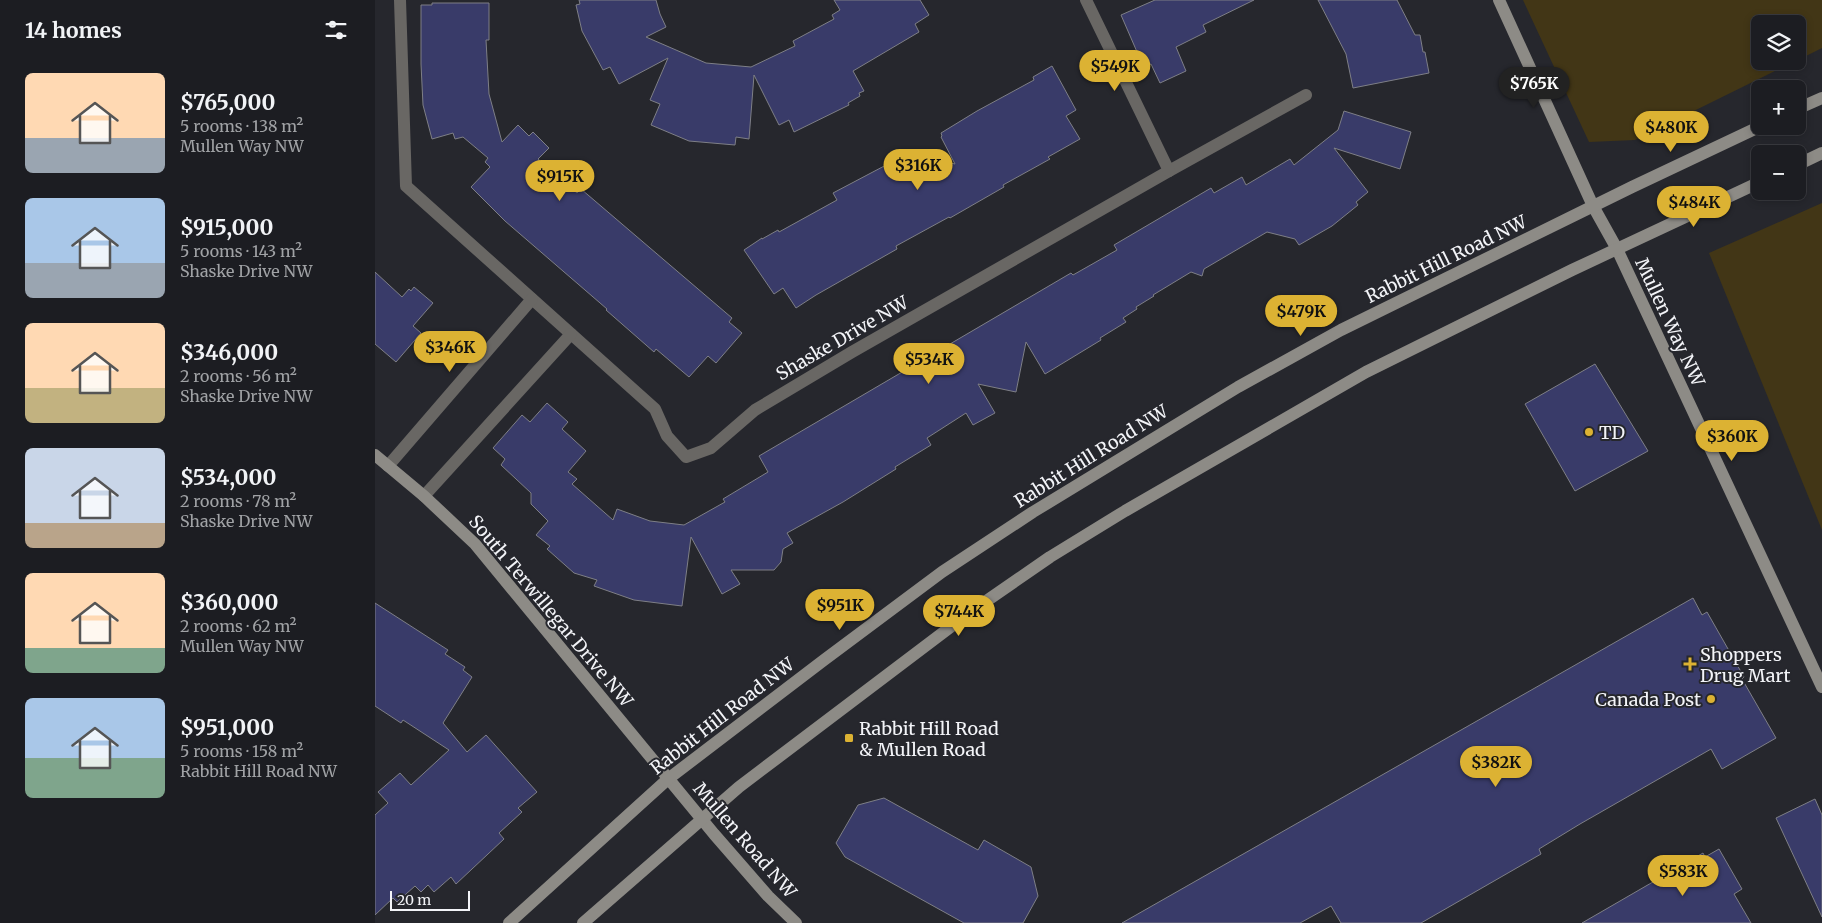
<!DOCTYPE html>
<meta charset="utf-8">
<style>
:root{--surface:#1c1d22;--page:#292a2f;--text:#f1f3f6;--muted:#a0a2a5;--line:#3a3b40;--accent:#dcb233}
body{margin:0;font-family:Merriweather,serif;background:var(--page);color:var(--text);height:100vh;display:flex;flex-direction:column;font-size:19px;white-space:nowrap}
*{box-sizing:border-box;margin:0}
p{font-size:16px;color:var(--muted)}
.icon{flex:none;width:28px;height:28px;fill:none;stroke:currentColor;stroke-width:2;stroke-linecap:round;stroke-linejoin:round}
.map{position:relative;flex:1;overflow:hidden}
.details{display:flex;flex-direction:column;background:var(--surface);width:375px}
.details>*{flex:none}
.buttons{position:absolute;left:1376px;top:15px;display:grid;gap:10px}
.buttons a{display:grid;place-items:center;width:55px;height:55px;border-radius:8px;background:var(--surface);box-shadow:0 2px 8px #0003,0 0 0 1px var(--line);font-size:25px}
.scale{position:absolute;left:15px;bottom:12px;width:80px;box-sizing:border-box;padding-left:5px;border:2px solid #f3f4f8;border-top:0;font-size:14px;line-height:18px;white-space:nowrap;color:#f3f4f8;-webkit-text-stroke:4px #26272d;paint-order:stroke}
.price{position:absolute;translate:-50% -42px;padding:0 11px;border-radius:18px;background:var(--accent);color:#111;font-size:16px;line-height:32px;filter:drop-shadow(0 1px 2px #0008)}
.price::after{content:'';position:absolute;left:50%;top:30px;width:15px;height:11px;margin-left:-8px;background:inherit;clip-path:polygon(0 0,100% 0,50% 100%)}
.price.active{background:#222;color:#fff}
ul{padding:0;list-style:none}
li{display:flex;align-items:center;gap:15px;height:125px;padding:0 25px}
li span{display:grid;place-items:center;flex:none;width:140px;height:100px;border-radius:8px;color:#555}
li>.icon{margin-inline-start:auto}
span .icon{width:60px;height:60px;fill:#fffc;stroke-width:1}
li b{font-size:21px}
h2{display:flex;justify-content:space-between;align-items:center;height:60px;padding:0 25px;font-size:21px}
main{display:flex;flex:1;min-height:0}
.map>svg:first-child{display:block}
</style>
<main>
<section class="details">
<h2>14 homes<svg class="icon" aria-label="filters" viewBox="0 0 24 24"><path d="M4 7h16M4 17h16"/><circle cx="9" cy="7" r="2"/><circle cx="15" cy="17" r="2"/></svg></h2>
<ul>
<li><span style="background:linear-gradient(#ffd9b3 65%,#9aa5b1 0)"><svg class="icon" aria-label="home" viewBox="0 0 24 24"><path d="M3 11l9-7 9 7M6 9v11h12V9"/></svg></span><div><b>$765,000</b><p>5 rooms · 138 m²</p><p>Mullen Way NW</p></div></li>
<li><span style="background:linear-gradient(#a9c7e8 65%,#9aa5b1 0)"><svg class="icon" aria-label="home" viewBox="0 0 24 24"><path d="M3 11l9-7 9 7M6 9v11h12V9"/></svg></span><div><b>$915,000</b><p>5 rooms · 143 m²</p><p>Shaske Drive NW</p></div></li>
<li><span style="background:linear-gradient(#ffd9b3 65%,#c2b280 0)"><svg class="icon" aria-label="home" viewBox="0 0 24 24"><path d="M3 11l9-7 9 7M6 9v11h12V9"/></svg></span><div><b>$346,000</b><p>2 rooms · 56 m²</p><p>Shaske Drive NW</p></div></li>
<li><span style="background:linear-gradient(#c9d6e8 75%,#b9a48a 0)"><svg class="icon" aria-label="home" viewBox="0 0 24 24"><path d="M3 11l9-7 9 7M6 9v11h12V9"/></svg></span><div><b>$534,000</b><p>2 rooms · 78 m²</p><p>Shaske Drive NW</p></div></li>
<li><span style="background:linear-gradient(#ffd9b3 75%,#7fa58c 0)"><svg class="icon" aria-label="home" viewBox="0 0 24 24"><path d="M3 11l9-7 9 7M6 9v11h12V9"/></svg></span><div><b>$360,000</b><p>2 rooms · 62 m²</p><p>Mullen Way NW</p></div></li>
<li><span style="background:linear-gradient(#a9c7e8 60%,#7fa58c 0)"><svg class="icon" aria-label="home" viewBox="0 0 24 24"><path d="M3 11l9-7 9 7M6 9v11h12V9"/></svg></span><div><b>$951,000</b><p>5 rooms · 158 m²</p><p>Rabbit Hill Road NW</p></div></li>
</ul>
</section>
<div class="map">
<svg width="1447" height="923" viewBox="0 0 1447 923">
<rect width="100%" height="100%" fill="#26272d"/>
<!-- green -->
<g fill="#423616">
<path d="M 1148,0 L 1447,0 L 1447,48 L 1423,60 L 1422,24 L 1385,24 L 1385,61 L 1420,61 L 1260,140 L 1214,142 Z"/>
<path d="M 1447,203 L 1447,530 L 1334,253 Z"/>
</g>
<!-- building -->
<g fill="#393b69" stroke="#7e7f86">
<path d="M 204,0 L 281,0 L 285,14 L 291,27 L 271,37 L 331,63 L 376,67 L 420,46 L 418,41 L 459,19 L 457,15 L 465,10 L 459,0 L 545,0 L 554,15 L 540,24 L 544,32 L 478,71 L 489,91 L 484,93 L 485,96 L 473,103 L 474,105 L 419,132 L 414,120 L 404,125 L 379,75 L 374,139 L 361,137 L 360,145 L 314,141 L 276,125 L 285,104 L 275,100 L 293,58 L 244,84 L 235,67 L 228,70 L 207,31 L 201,5 L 205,4 Z"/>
<path d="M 780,0 L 879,0 L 828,25 L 831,32 L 801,47 L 811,71 L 785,83 L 776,64 L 769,68 L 746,15 Z"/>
<path d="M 943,0 L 1022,0 L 1040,35 L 1045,35 L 1048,52 L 1050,52 L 1054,73 L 978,88 L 971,54 Z"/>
<path d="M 57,3 L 114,3 L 114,40 L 111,40 L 114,94 L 127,142 L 143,125 L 154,136 L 158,132 L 174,148 L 163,159 L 202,193 L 206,189 L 357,318 L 354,322 L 367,333 L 341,363 L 333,356 L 314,377 L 281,349 L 279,352 L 231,310 L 232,309 L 130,221 L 96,187 L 115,167 L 110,162 L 113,158 L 88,137 L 80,139 L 78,133 L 57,139 L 48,105 L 46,64 L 46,5 L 57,5 Z"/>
<path d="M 677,66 L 701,110 L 691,116 L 705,139 L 673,157 L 675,159 L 628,185 L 629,187 L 575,218 L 574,217 L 521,246 L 522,249 L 441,295 L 421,308 L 408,288 L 399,294 L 369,250 L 387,238 L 387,239 L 403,230 L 404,232 L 462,200 L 458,193 L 532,154 L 580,164 L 566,137 L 567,136 L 566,133 L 602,111 L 659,80 L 658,77 Z"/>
<path d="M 969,111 L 1036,132 L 1025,169 L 959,148 L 993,192 L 981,202 L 983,205 L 957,226 L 924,245 L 920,239 L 892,232 L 829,269 L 827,276 L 816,272 L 778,295 L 779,296 L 761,307 L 762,309 L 748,318 L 751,322 L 725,338 L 726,340 L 670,374 L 651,342 L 641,392 L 603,384 L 620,413 L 598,425 L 591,413 L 552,438 L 556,445 L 520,467 L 521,469 L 468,502 L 412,533 L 418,543 L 408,549 L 406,562 L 399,570 L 356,570 L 365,584 L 347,594 L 316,537 L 307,606 L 259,600 L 219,586 L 222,580 L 199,573 L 172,549 L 175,546 L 161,535 L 173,521 L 156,504 L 156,493 L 126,465 L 130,459 L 118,448 L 147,415 L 155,422 L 172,403 L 193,422 L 187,429 L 211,451 L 193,472 L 202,479 L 197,484 L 238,520 L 242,509 L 275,521 L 309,525 L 350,502 L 348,499 L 393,472 L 384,456 L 696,273 L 698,275 L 742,250 L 739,245 L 836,188 L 839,193 L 867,177 L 871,185 L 915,159 L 919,165 L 963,130 Z"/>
<path d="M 0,272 L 27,297 L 34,289 L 36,291 L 39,287 L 58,303 L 38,326 L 46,333 L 21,362 L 0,344 Z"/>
<path d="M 1220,364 L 1273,451 L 1200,491 L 1150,404 Z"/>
<path d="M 1318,598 L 1327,615 L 1332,612 L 1369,677 L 1367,679 L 1401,738 L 1347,769 L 1336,749 L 1205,824 L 1164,849 L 1166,854 L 1046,923 L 966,923 L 956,906 L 925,923 L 747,923 Z"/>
<path d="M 0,603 L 73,650 L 70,654 L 90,667 L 88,670 L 97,677 L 68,723 L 92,752 L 111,735 L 162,792 L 143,808 L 147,812 L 124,833 L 129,839 L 81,884 L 76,877 L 59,892 L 53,885 L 46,892 L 40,886 L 22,902 L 18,898 L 0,915 L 0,815 L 13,803 L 3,792 L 25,773 L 36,785 L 74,750 L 28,720 L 26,723 L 0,706 Z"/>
<path d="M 509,798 L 603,850 L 609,840 L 656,867 L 663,896 L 648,923 L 589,923 L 470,857 L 461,843 L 483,805 Z"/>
<path d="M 1440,799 L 1447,815 L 1447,917 L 1401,818 Z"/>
<path d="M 1344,849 L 1367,889 L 1359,894 L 1376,923 L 1207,923 L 1328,853 L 1330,857 Z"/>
</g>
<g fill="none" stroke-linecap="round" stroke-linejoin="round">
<!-- street -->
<g stroke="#696764" stroke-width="12">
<path d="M 25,0 L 31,186 L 280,409 L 292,436 L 311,457 L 336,448 L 380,410 L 477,352 L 794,171 L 931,95"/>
<path d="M 711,0 L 794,171"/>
<path d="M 13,466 L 157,299"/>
<path d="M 49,496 L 196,334"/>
</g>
<!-- secondary -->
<g stroke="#8d8b86" stroke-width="12">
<path d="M 1124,0 L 1218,206 L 1242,249 L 1447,687"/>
<path d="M 1422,109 L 1447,98"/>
<path d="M 1422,165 L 1447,153"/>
<path d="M 0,455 L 49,496 L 100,544 L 339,834 L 393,896 L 421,923"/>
<path d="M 134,923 L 293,779 L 449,660 L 567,572 L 658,512 L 863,387 L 966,330 L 1257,187 L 1386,126"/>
<path d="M 208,923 L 364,787 L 594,613 L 675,557 L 750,511 L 991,372 L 1197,270 L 1385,182"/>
</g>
</g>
<!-- markers -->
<g fill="#dcb233" stroke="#26272d" stroke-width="2">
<circle cx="1214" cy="432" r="5"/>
<path d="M1312.5 656.5h5v5h5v5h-5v5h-5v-5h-5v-5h5z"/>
<circle cx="1336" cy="699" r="5"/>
<rect x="469" y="733" width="10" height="10" rx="2.5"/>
</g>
<g text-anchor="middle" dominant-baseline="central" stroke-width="4" stroke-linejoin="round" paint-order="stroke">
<!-- street labels -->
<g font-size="18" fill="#f3f4f8" stroke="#26272d">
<text transform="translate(1071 259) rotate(-26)">Rabbit Hill Road NW</text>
<text transform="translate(1295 322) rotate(65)">Mullen Way NW</text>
<text transform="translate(467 338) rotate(-30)">Shaske Drive NW</text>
<text transform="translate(716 456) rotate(-32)">Rabbit Hill Road NW</text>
<text transform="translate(176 611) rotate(50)">South Terwillegar Drive NW</text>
<text transform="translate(347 716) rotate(-38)">Rabbit Hill Road NW</text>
<text transform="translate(370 840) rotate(49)">Mullen Road NW</text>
</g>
<!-- poi labels -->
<g font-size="18" fill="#f3f4f8" stroke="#26272d" text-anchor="start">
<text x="1224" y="432">TD</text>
<text x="1325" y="654">Shoppers<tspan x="1325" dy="21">Drug Mart</tspan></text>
<text x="1326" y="699" text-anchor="end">Canada Post</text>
<text x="484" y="728">Rabbit Hill Road<tspan x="484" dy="21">&amp; Mullen Road</tspan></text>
</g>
</g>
</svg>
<div class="buttons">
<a><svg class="icon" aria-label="layers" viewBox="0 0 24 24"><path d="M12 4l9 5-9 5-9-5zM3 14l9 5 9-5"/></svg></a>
<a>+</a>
<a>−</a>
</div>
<div class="scale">20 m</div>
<b class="price" style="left:740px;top:92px">$549K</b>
<b class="price active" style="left:1159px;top:109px">$765K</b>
<b class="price" style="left:1296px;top:153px">$480K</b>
<b class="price" style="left:543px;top:191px">$316K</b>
<b class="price" style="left:185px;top:202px">$915K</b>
<b class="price" style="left:1319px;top:228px">$484K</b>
<b class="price" style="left:926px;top:337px">$479K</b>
<b class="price" style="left:75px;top:373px">$346K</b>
<b class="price" style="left:554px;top:385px">$534K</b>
<b class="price" style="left:1357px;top:462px">$360K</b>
<b class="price" style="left:465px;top:631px">$951K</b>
<b class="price" style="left:584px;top:637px">$744K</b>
<b class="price" style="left:1121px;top:788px">$382K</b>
<b class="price" style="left:1308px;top:897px">$583K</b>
</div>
</main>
